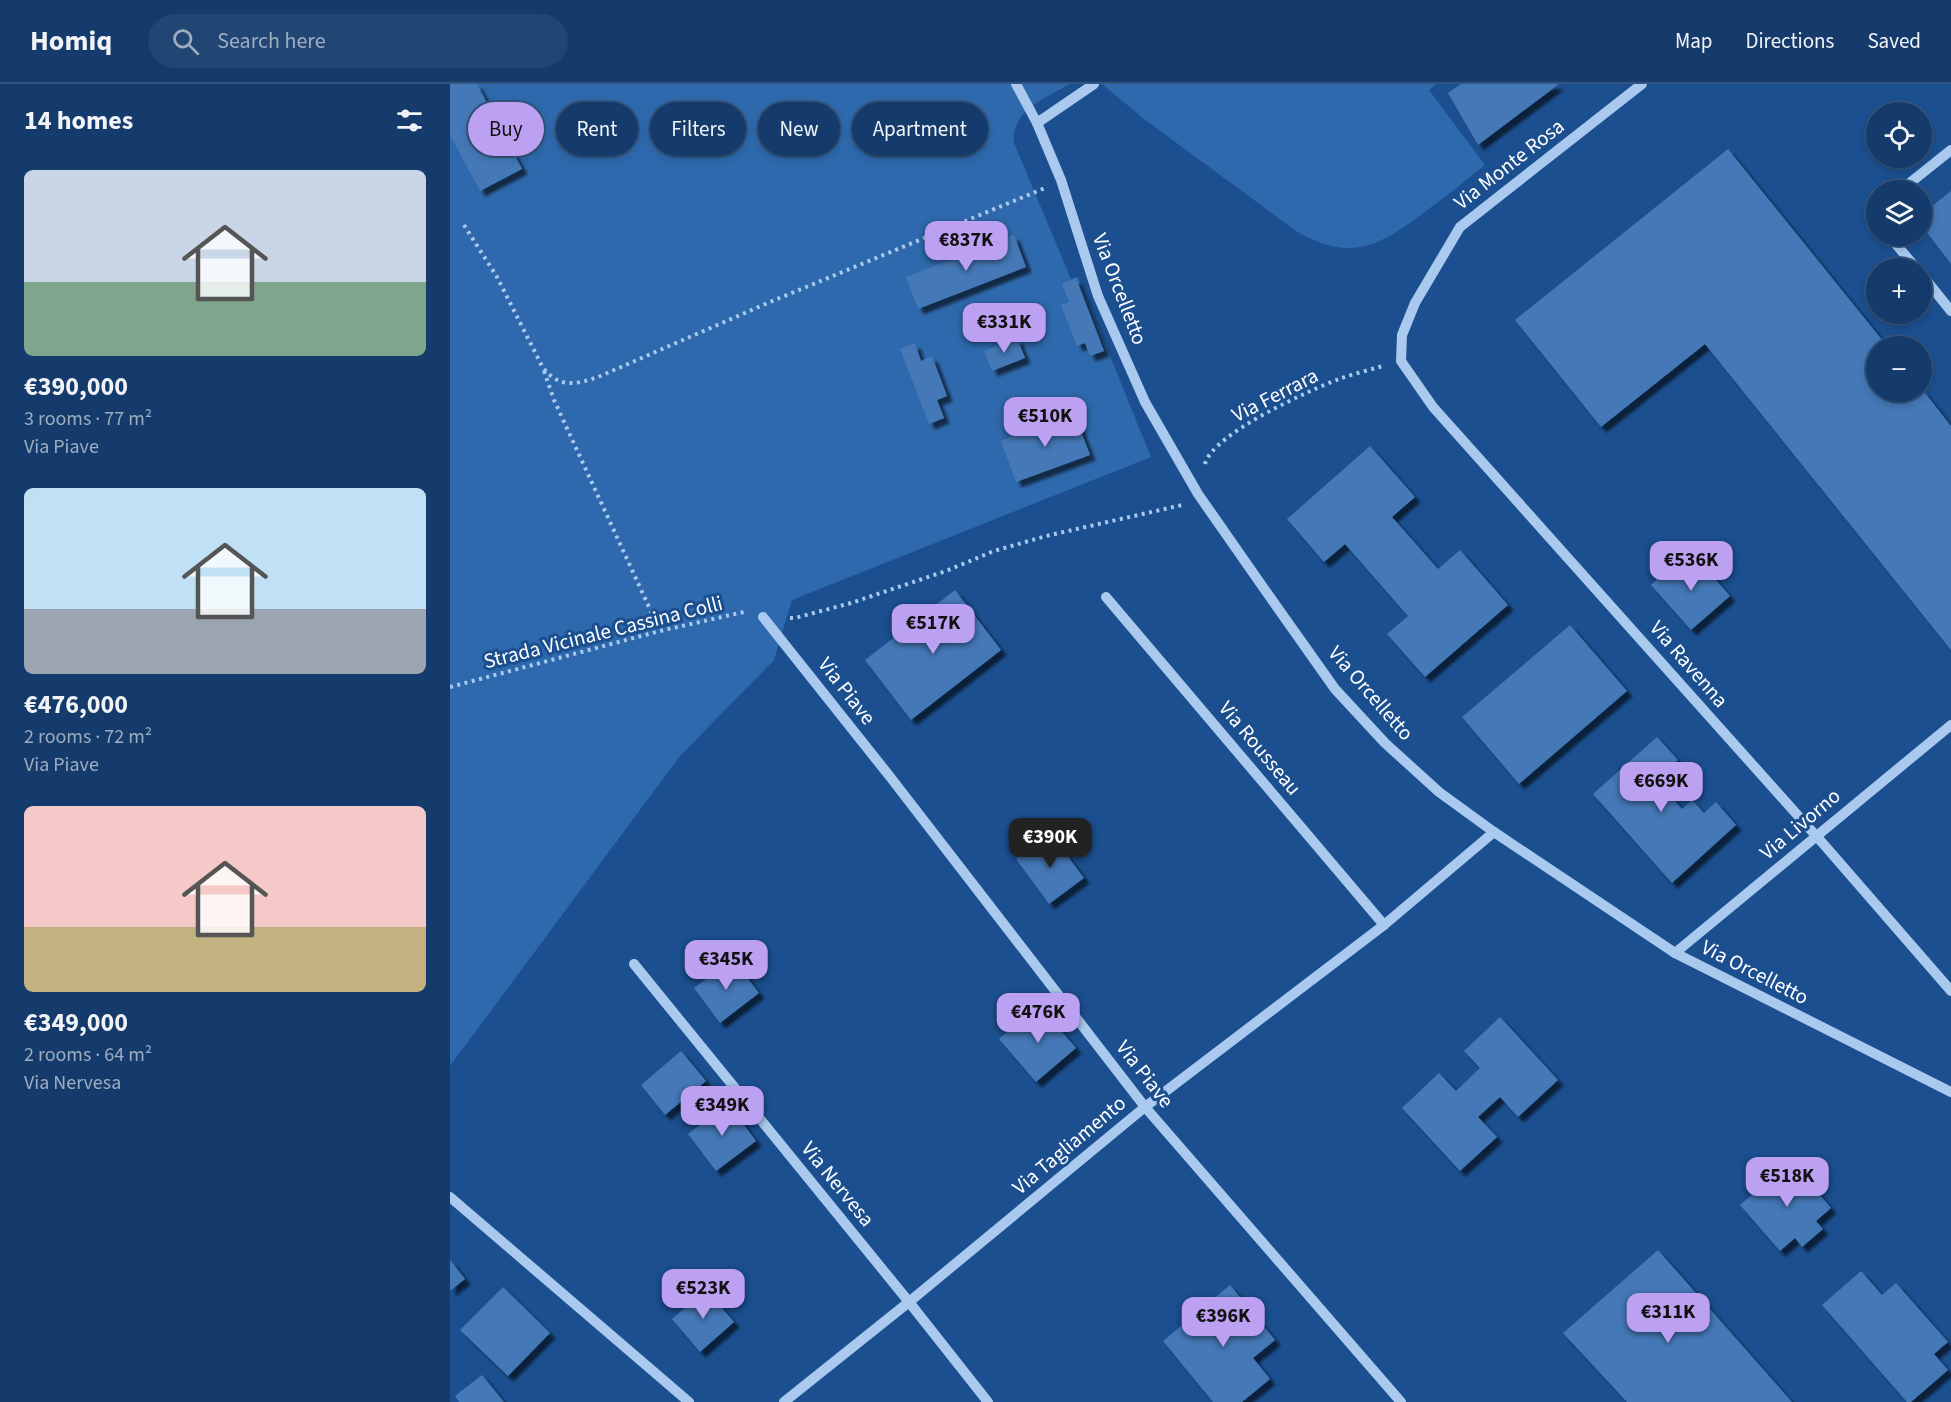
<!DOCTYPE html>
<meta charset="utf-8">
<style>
:root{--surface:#143b6b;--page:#214673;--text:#f1f3f6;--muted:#9dadc1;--line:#33557e;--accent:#bca0f2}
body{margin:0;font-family:"Source Sans 3",sans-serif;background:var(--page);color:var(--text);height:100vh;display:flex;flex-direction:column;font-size:22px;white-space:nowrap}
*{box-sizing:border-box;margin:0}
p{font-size:20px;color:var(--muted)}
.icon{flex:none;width:33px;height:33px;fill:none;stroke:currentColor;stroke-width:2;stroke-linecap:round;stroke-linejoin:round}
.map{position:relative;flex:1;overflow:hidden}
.sheet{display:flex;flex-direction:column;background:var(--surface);width:450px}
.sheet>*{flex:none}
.top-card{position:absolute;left:18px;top:18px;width:570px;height:54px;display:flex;gap:12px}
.fabs{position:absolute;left:1416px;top:18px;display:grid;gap:12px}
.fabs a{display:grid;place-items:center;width:66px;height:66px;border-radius:50%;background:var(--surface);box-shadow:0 3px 9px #0003,0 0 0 2px var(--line);font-size:30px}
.price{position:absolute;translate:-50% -51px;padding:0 14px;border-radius:12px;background:var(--accent);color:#111;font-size:20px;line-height:39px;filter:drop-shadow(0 2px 3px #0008)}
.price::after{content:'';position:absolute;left:50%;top:36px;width:18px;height:14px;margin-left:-9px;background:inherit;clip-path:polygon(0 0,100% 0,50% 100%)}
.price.current{background:#222;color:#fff}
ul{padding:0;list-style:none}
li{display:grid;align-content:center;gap:12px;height:318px;padding:0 24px}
li span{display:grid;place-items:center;height:186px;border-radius:9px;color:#555}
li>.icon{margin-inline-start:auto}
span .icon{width:108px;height:108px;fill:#fffc;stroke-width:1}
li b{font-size:26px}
h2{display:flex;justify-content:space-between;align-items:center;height:72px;padding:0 24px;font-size:26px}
.tag{padding:0 21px;border-radius:27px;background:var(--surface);box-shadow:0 3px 9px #0003,0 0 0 2px var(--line);font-size:21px;line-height:54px}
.tag.current{background:var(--accent);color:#111}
header{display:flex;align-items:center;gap:36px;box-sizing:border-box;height:84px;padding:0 30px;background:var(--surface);border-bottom:2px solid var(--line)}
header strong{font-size:28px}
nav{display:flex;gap:33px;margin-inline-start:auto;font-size:21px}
.search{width:420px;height:54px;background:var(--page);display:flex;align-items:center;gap:15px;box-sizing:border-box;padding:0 21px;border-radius:33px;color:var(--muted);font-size:22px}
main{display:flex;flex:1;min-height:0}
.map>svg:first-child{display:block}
</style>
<header>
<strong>Homiq</strong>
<div class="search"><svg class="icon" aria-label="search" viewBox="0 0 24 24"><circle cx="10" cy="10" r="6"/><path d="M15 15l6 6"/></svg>Search here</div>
<nav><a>Map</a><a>Directions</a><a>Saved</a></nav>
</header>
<main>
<section class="sheet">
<h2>14 homes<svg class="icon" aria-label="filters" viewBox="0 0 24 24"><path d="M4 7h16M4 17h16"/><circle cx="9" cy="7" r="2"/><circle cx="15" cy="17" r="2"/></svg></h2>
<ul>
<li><span style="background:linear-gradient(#c9d6e8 60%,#7fa58c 0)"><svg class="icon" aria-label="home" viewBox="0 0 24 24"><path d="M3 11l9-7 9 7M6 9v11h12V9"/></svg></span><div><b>€390,000</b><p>3 rooms · 77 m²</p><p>Via Piave</p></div></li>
<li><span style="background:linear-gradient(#bfe0f5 65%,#9aa5b1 0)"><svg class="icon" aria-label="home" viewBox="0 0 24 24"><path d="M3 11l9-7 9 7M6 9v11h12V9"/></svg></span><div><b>€476,000</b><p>2 rooms · 72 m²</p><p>Via Piave</p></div></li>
<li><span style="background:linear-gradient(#f6c9c9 65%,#c2b280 0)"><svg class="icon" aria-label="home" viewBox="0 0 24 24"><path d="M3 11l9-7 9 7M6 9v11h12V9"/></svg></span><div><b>€349,000</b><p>2 rooms · 64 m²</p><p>Via Nervesa</p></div></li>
</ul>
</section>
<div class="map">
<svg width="1501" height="1318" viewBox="0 0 1501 1318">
<defs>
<filter id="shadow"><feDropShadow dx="5.5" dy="5.5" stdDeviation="1.5" flood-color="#0009"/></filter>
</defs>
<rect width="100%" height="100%" fill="#1b4f8f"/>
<!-- green -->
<g fill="#2e69ad">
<path d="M 0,0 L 620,0 C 596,14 561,26 564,59 L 621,195 L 628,193 L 701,373 L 342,516 L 324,576 L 230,672 L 0,982 Z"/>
<path d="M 652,0 L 987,0 L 979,6 L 1035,81 C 1016,97 996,112 976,127 C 930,162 901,179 846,147 L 694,35 Z"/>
</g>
<!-- building -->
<g fill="#4478b7" filter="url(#shadow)">
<path d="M 0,0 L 27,0 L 72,85 L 30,107 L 0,51 Z"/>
<path d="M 1011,0 L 1109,0 L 1028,61 L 998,9 Z"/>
<path d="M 1278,65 L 1437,262 L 1426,262 L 1426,308 L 1472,308 L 1472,305 L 1501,342 L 1501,566 L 1255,260 L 1151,343 L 1065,236 Z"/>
<path d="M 1501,107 L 1501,180 L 1472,142 L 1472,130 Z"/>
<path d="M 564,151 L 576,183 L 468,225 L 456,193 Z"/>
<path d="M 626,194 L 654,267 L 640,272 L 635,259 L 627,262 L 611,221 L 619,218 L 612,200 Z"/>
<path d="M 567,254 L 575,274 L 542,287 L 534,267 Z"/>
<path d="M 465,259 L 471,277 L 482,272 L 497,312 L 487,316 L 494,334 L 479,340 L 450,265 Z"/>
<path d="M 624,329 L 640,371 L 566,398 L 551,357 Z"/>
<path d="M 920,362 L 965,413 L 942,433 L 988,485 L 1010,466 L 1058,521 L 975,593 L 937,550 L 958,532 L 895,460 L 874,478 L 837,435 Z"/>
<path d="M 1246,473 L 1280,512 L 1241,546 L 1201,501 L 1225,479 L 1231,486 Z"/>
<path d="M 505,506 L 551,566 L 461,636 L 415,576 Z"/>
<path d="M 1120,541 L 1177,607 L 1069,700 L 1012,633 Z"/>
<path d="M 1207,653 L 1228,676 L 1216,688 L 1228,700 L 1218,709 L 1232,725 L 1242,716 L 1254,729 L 1266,718 L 1286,741 L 1222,799 L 1143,710 Z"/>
<path d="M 601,750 L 634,794 L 599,820 L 566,775 Z"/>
<path d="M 283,875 L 309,909 L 270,939 L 244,904 Z"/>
<path d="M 589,921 L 626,964 L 586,998 L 549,955 Z"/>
<path d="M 1050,933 L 1108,996 L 1068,1033 L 1050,1013 L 1028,1033 L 1047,1053 L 1010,1087 L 952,1024 L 989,989 L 1006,1007 L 1030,984 L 1014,967 Z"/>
<path d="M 231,967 L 256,997 L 215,1031 L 191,1001 Z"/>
<path d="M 278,1019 L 306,1057 L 266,1087 L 238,1050 Z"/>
<path d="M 1341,1077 L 1381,1124 L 1366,1137 L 1373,1145 L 1352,1163 L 1345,1154 L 1330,1167 L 1290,1121 Z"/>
<path d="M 1208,1166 L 1342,1318 L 1177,1318 L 1113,1249 Z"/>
<path d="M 0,1176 L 15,1195 L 0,1207 Z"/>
<path d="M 1411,1187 L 1432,1211 L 1446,1199 L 1498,1258 L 1484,1270 L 1498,1286 L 1461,1318 L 1457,1318 L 1372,1221 Z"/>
<path d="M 780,1201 L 825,1256 L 803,1274 L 820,1295 L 792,1318 L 763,1318 L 713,1257 Z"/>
<path d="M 53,1203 L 100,1249 L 58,1292 L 10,1246 Z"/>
<path d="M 256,1205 L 284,1238 L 250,1268 L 222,1235 Z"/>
<path d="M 32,1291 L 54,1318 L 9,1318 L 5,1312 Z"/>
</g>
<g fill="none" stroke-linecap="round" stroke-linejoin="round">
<!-- path -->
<g stroke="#a9c9ee" stroke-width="4" stroke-dasharray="3 4.5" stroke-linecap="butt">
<path d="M 14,141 L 47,193 L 93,284 C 110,304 124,301 148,293 L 320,218 L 595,104"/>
<path d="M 94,287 L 104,316 L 210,547"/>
<path d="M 755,380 C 762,350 860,306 889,295 C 903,290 919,286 933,282"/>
<path d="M 340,534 L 345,534 L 401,519 L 496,487 L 544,467 L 596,452 L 732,421"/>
<path d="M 0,603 L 210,547 L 294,528"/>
</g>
<!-- minor -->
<g stroke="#a9c9ee" stroke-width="10">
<path d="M 566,0 L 587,39 L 611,96 L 648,212 L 695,318 L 748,410 L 815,506 L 885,605 L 935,659 L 989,708 L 1044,748 L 1225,869 L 1501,1008"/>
<path d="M 1192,0 L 1010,143 L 965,219 L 952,251 L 951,277 L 983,323 L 1376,763 L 1501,907"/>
<path d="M 587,39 L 644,0"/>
<path d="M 1451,106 L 1501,66"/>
<path d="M 1426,127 L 1422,130 L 1426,136"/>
<path d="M 1439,152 L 1466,184"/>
<path d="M 1472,191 L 1501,227"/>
<path d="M 656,513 L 934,841"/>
<path d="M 313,533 L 441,694 L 695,1023 L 951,1318"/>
<path d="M 1225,869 L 1501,641"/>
<path d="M 184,880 L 459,1218 L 538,1318"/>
<path d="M 0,1113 L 239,1318"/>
<path d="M 334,1318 L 459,1218 L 695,1023 L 934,841 L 1044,748"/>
</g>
</g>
<g text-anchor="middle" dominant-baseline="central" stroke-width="6" stroke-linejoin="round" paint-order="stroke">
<!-- street labels -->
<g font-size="21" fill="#fff" stroke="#1b4f8f">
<text transform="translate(1059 80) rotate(-38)">Via Monte Rosa</text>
<text transform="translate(670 205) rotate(69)">Via Orcelletto</text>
<text transform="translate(825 311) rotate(-27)">Via Ferrara</text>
<text transform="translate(153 548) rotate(-14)">Strada Vicinale Cassina Colli</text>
<text transform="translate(1239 580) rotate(49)">Via Ravenna</text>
<text transform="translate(397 607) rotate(52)">Via Piave</text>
<text transform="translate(921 609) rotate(49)">Via Orcelletto</text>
<text transform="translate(810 664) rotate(50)">Via Rousseau</text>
<text transform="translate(1350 740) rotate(-40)">Via Livorno</text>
<text transform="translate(1305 888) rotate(27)">Via Orcelletto</text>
<text transform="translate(695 990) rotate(52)">Via Piave</text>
<text transform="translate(619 1061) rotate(-40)">Via Tagliamento</text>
<text transform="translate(388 1100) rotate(51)">Via Nervesa</text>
</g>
</g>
</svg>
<div class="fabs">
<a><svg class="icon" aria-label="locate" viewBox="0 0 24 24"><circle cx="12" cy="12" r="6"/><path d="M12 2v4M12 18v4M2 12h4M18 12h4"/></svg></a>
<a><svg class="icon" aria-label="layers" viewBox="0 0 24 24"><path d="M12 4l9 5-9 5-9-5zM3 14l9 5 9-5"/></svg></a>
<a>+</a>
<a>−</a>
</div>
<b class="price" style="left:516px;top:188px">€837K</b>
<b class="price" style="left:554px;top:270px">€331K</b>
<b class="price" style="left:595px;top:364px">€510K</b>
<b class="price" style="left:1241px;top:508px">€536K</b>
<b class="price" style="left:483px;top:571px">€517K</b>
<b class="price" style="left:1211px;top:729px">€669K</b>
<b class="price current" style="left:600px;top:785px">€390K</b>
<b class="price" style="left:276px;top:907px">€345K</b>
<b class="price" style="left:588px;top:960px">€476K</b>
<b class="price" style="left:272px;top:1053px">€349K</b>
<b class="price" style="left:1337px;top:1124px">€518K</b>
<b class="price" style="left:253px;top:1236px">€523K</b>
<b class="price" style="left:1218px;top:1260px">€311K</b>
<b class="price" style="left:773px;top:1264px">€396K</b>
<div class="top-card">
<a class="tag current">Buy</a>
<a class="tag">Rent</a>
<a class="tag">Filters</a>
<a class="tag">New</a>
<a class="tag">Apartment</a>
</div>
</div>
</main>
